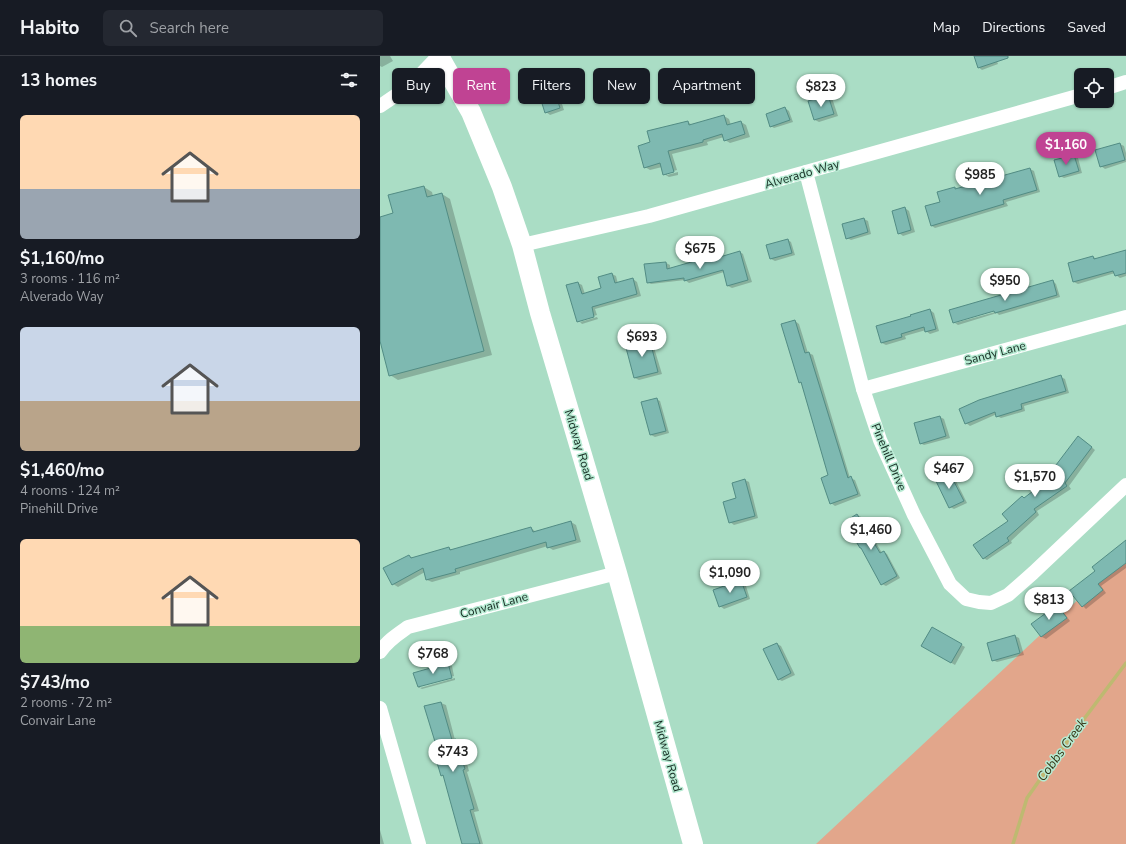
<!DOCTYPE html>
<meta charset="utf-8">
<style>
:root{--surface:#171b24;--page:#242831;--text:#f1f3f6;--muted:#9ea1a6;--line:#363941;--accent:#c04393}
body{margin:0;font-family:"Nunito Sans",sans-serif;background:var(--page);color:var(--text);height:100vh;display:flex;flex-direction:column;font-size:15px;white-space:nowrap}
*{box-sizing:border-box;margin:0}
p{font-size:13px;color:var(--muted)}
.icon{flex:none;width:22px;height:22px;fill:none;stroke:currentColor;stroke-width:2;stroke-linecap:round;stroke-linejoin:round}
.map{position:relative;flex:1;overflow:hidden}
.drawer{display:flex;flex-direction:column;background:var(--surface);width:380px}
.drawer>*{flex:none}
.hud{position:absolute;left:12px;top:12px;width:380px;height:36px;display:flex;gap:8px}
.buttons{position:absolute;left:694px;top:12px;display:grid;gap:8px}
.buttons a{display:grid;place-items:center;width:40px;height:40px;border-radius:6px;background:var(--surface);box-shadow:0 1px 3px #0004;font-size:20px}
.price{position:absolute;translate:-50% -34px;padding:0 9px;border-radius:14px;background:#fff;color:#222;font-size:13px;line-height:26px;filter:drop-shadow(0 1px 2px #0008)}
.price::after{content:'';position:absolute;left:50%;top:24px;width:12px;height:9px;margin-left:-6px;background:inherit;clip-path:polygon(0 0,100% 0,50% 100%)}
.price.active{background:var(--accent);color:#fff}
ul{padding:0;list-style:none}
li{display:grid;align-content:center;gap:8px;height:212px;padding:0 20px}
li span{display:grid;place-items:center;height:124px;border-radius:6px;color:#555}
li>.icon{margin-inline-start:auto}
span .icon{width:72px;height:72px;fill:#fffc;stroke-width:1}
li b{font-size:17px}
h2{display:flex;justify-content:space-between;align-items:center;height:48px;padding:0 20px;font-size:17px}
.chip{padding:0 14px;border-radius:6px;background:var(--surface);box-shadow:0 1px 3px #0004;font-size:14px;line-height:36px}
.chip.active{background:var(--accent);color:#fff}
header{display:flex;align-items:center;gap:24px;box-sizing:border-box;height:56px;padding:0 20px;background:var(--surface);border-bottom:1px solid var(--line)}
header strong{font-size:19px}
nav{display:flex;gap:22px;margin-inline-start:auto;font-size:14px}
.search{width:280px;height:36px;background:var(--page);display:flex;align-items:center;gap:10px;box-sizing:border-box;padding:0 14px;border-radius:6px;color:var(--muted);font-size:15px}
main{display:flex;flex:1;min-height:0}
.map>svg:first-child{display:block}
</style>
<header>
<strong>Habito</strong>
<div class="search"><svg class="icon" aria-label="search" viewBox="0 0 24 24"><circle cx="10" cy="10" r="6"/><path d="M15 15l6 6"/></svg>Search here</div>
<nav><a>Map</a><a>Directions</a><a>Saved</a></nav>
</header>
<main>
<section class="drawer">
<h2>13 homes<svg class="icon" aria-label="filters" viewBox="0 0 24 24"><path d="M4 7h16M4 17h16"/><circle cx="9" cy="7" r="2"/><circle cx="15" cy="17" r="2"/></svg></h2>
<ul>
<li><span style="background:linear-gradient(#ffd9b3 60%,#9aa5b1 0)"><svg class="icon" aria-label="home" viewBox="0 0 24 24"><path d="M3 11l9-7 9 7M6 9v11h12V9"/></svg></span><div><b>$1,160/mo</b><p>3 rooms · 116 m²</p><p>Alverado Way</p></div></li>
<li><span style="background:linear-gradient(#c9d6e8 60%,#b9a48a 0)"><svg class="icon" aria-label="home" viewBox="0 0 24 24"><path d="M3 11l9-7 9 7M6 9v11h12V9"/></svg></span><div><b>$1,460/mo</b><p>4 rooms · 124 m²</p><p>Pinehill Drive</p></div></li>
<li><span style="background:linear-gradient(#ffd9b3 70%,#8fb573 0)"><svg class="icon" aria-label="home" viewBox="0 0 24 24"><path d="M3 11l9-7 9 7M6 9v11h12V9"/></svg></span><div><b>$743/mo</b><p>2 rooms · 72 m²</p><p>Convair Lane</p></div></li>
</ul>
</section>
<div class="map">
<svg width="746" height="788" viewBox="0 0 746 788">
<rect width="100%" height="100%" fill="#aaddc5"/>
<!-- green -->
<path fill="#e2a68b" d="M 746,499 L 746,788 L 436,788 Z"/>
<!-- shadow -->
<g fill="#0003">
<path d="M 0,0 L 10,0 L 13,5 L 2,11 L 0,10 Z"/>
<path d="M 595,0 L 615,0 L 618,8 L 602,14 L 598,11 Z"/>
<path d="M 174,34 L 178,36 L 184,54 L 170,59 L 166,56 Z"/>
<path d="M 448,40 L 452,42 L 458,60 L 439,66 L 435,64 L 430,46 Z"/>
<path d="M 405,52 L 409,55 L 413,66 L 394,72 L 391,70 Z"/>
<path d="M 344,60 L 349,63 L 351,69 L 361,66 L 366,69 L 370,81 L 350,87 L 345,84 L 344,81 L 327,86 L 328,89 L 292,98 L 297,114 L 287,117 L 287,119 L 298,116 L 298,119 L 289,121 L 284,118 L 282,111 L 270,114 L 265,111 L 271,87 L 308,66 L 312,69 Z"/>
<path d="M 740,88 L 744,90 L 746,97 L 746,106 L 725,113 L 721,110 Z"/>
<path d="M 694,100 L 698,102 L 702,117 L 684,122 L 680,120 Z"/>
<path d="M 650,113 L 654,115 L 660,136 L 626,146 L 628,150 L 555,172 L 552,170 L 561,147 L 575,132 L 576,133 Z"/>
<path d="M 44,131 L 52,136 L 53,140 L 62,138 L 70,143 L 112,299 L 18,324 L 10,319 L 0,281 L 0,162 L 15,158 Z"/>
<path d="M 525,152 L 529,155 L 535,176 L 523,180 L 519,177 Z"/>
<path d="M 484,163 L 488,165 L 491,178 L 471,184 L 467,182 Z"/>
<path d="M 408,184 L 411,186 L 415,199 L 395,205 L 391,203 Z"/>
<path d="M 746,195 L 746,220 L 740,222 L 736,219 L 735,217 L 698,228 L 694,226 L 689,208 L 713,201 L 718,203 Z"/>
<path d="M 360,196 L 363,198 L 372,226 L 352,232 L 348,230 L 344,216 L 309,227 L 305,224 L 271,228 L 268,226 L 286,207 L 290,209 L 290,213 L 332,201 L 335,203 Z"/>
<path d="M 232,218 L 236,220 L 238,228 L 253,223 L 257,226 L 261,240 L 215,253 L 217,259 L 200,264 L 200,266 L 198,265 L 198,227 L 202,229 L 205,238 L 223,233 Z"/>
<path d="M 673,225 L 676,228 L 680,241 L 619,259 L 617,257 L 578,269 L 575,267 L 619,255 L 619,253 L 575,265 L 575,267 L 574,266 L 570,255 Z"/>
<path d="M 550,254 L 554,257 L 559,275 L 550,278 L 546,275 L 546,274 L 525,280 L 526,283 L 506,289 L 502,287 Z"/>
<path d="M 217,261 L 218,263 L 202,268 L 200,266 Z"/>
<path d="M 415,265 L 419,268 L 428,297 L 429,297 L 433,299 L 470,422 L 475,424 L 481,440 L 455,450 L 451,447 L 449,420 L 422,328 L 420,326 Z"/>
<path d="M 268,282 L 272,285 L 282,318 L 259,324 L 255,322 L 246,289 Z"/>
<path d="M 681,321 L 685,323 L 689,337 L 644,350 L 645,355 L 621,362 L 617,360 L 617,358 L 590,370 L 586,367 Z"/>
<path d="M 276,343 L 280,345 L 289,377 L 275,381 L 271,379 Z"/>
<path d="M 560,361 L 564,363 L 570,382 L 544,389 L 540,387 Z"/>
<path d="M 702,383 L 715,394 L 689,430 L 691,433 L 657,455 L 659,459 L 631,485 L 632,487 L 607,504 L 603,502 L 644,442 L 659,433 L 677,410 Z"/>
<path d="M 569,417 L 573,419 L 587,447 L 574,453 L 570,451 Z"/>
<path d="M 365,424 L 369,426 L 378,462 L 354,469 L 350,466 L 357,443 Z"/>
<path d="M 477,459 L 481,461 L 502,497 L 504,496 L 507,498 L 520,522 L 506,530 L 502,528 Z"/>
<path d="M 191,466 L 196,469 L 201,486 L 173,494 L 168,491 L 168,490 L 80,516 L 80,518 L 52,526 L 47,524 L 45,516 L 18,531 L 13,528 L 29,500 L 33,502 L 69,492 L 72,494 L 151,472 L 156,476 Z"/>
<path d="M 746,485 L 746,512 L 721,530 L 726,537 L 706,553 L 703,550 L 716,515 Z"/>
<path d="M 361,525 L 365,527 L 370,543 L 344,553 L 340,550 Z"/>
<path d="M 677,550 L 681,553 L 690,565 L 666,583 L 662,581 L 653,568 Z"/>
<path d="M 553,572 L 585,591 L 575,609 L 543,590 Z"/>
<path d="M 635,580 L 639,582 L 644,599 L 617,606 L 613,604 Z"/>
<path d="M 397,588 L 401,590 L 415,619 L 402,625 L 398,623 Z"/>
<path d="M 68,608 L 72,610 L 74,620 L 40,630 L 40,632 L 38,631 Z"/>
<path d="M 75,622 L 75,624 L 42,633 L 40,632 Z"/>
<path d="M 61,647 L 66,649 L 75,684 L 81,687 L 89,715 L 87,716 L 99,755 L 94,756 L 103,788 L 83,788 L 64,721 L 62,719 L 57,690 Z"/>
<path d="M 0,774 L 4,788 L 0,788 Z"/>
</g>
<g fill="none" stroke-linecap="round" stroke-linejoin="round">
<!-- stream -->
<path stroke="#beb971" stroke-width="3.5" d="M 633,788 L 647,742 L 680,695 L 746,607"/>
</g>
<!-- building -->
<g fill="#7eb9b1" stroke="#528c84">
<path d="M 594,0 L 628,0 L 628,2 L 598,12 Z"/>
<path d="M 174,33 L 180,52 L 165,57 L 159,38 Z"/>
<path d="M 448,39 L 454,58 L 434,64 L 428,45 Z"/>
<path d="M 405,51 L 410,64 L 390,71 L 386,58 Z"/>
<path d="M 344,59 L 347,69 L 361,65 L 365,78 L 344,85 L 342,78 L 323,84 L 323,86 L 288,95 L 294,116 L 283,119 L 280,107 L 264,112 L 258,90 L 270,86 L 267,75 L 308,65 L 309,69 Z"/>
<path d="M 740,87 L 745,104 L 720,111 L 715,94 Z"/>
<path d="M 694,99 L 699,115 L 679,121 L 674,104 Z"/>
<path d="M 650,112 L 657,134 L 623,144 L 624,148 L 551,170 L 545,150 L 560,146 L 557,136 L 575,131 L 575,133 Z"/>
<path d="M 44,130 L 47,141 L 62,137 L 104,295 L 9,320 L 0,285 L 0,161 L 13,157 L 8,139 Z"/>
<path d="M 525,151 L 531,174 L 518,178 L 512,155 Z"/>
<path d="M 484,162 L 488,176 L 466,183 L 462,168 Z"/>
<path d="M 408,183 L 412,197 L 390,203 L 386,189 Z"/>
<path d="M 746,194 L 746,217 L 735,220 L 733,215 L 693,226 L 688,207 L 713,200 L 714,203 Z"/>
<path d="M 360,195 L 368,224 L 347,230 L 343,214 L 304,225 L 304,222 L 267,227 L 264,208 L 286,206 L 287,213 L 332,200 L 333,203 Z"/>
<path d="M 232,217 L 235,227 L 253,222 L 257,238 L 212,251 L 214,261 L 197,266 L 186,229 L 198,226 L 202,238 L 221,232 L 218,221 Z"/>
<path d="M 673,224 L 677,239 L 615,257 L 614,255 L 573,267 L 569,254 Z"/>
<path d="M 550,253 L 556,273 L 545,276 L 544,271 L 521,278 L 522,281 L 501,287 L 496,270 L 531,260 L 530,259 Z"/>
<path d="M 415,264 L 425,297 L 429,296 L 468,422 L 471,420 L 478,438 L 450,448 L 441,422 L 448,419 L 421,326 L 419,327 L 401,268 Z"/>
<path d="M 269,281 L 278,316 L 254,322 L 245,288 Z"/>
<path d="M 681,319 L 686,335 L 641,348 L 642,353 L 616,361 L 615,356 L 585,368 L 579,353 L 599,344 Z"/>
<path d="M 277,342 L 286,375 L 270,379 L 261,346 Z"/>
<path d="M 560,360 L 566,380 L 540,388 L 534,367 Z"/>
<path d="M 698,380 L 712,391 L 685,427 L 687,430 L 654,453 L 656,456 L 627,482 L 629,485 L 603,503 L 593,489 L 628,465 L 622,458 L 642,440 L 644,442 L 657,432 L 653,425 L 676,409 Z"/>
<path d="M 569,416 L 584,445 L 569,452 L 555,423 Z"/>
<path d="M 365,423 L 375,460 L 349,467 L 343,446 L 356,442 L 352,427 Z"/>
<path d="M 477,458 L 500,497 L 504,495 L 517,520 L 501,529 L 481,492 L 480,492 L 464,466 Z"/>
<path d="M 191,465 L 196,484 L 167,492 L 166,486 L 75,513 L 76,516 L 46,524 L 43,512 L 12,529 L 3,512 L 29,499 L 31,502 L 69,491 L 70,494 L 151,471 L 153,476 Z"/>
<path d="M 746,484 L 746,507 L 718,528 L 723,534 L 702,551 L 689,535 L 715,515 L 712,511 Z"/>
<path d="M 361,524 L 367,541 L 339,551 L 333,534 Z"/>
<path d="M 677,549 L 687,562 L 661,581 L 651,568 Z"/>
<path d="M 552,571 L 582,588 L 571,607 L 541,590 Z"/>
<path d="M 635,579 L 640,597 L 612,605 L 607,587 Z"/>
<path d="M 397,587 L 411,617 L 398,624 L 383,593 Z"/>
<path d="M 68,607 L 72,622 L 38,631 L 33,617 Z"/>
<path d="M 61,646 L 72,684 L 76,683 L 85,713 L 83,714 L 94,753 L 90,754 L 100,788 L 82,788 L 63,719 L 61,720 L 52,690 L 56,689 L 44,650 Z"/>
</g>
<g fill="none" stroke-linecap="round" stroke-linejoin="round">
<!-- street -->
<g stroke="#fff" stroke-width="14">
<path d="M 727,32 L 746,26"/>
<path d="M 0,50 C 23,36 40,21 58,0"/>
<path d="M 426,116 L 483,333 L 500,384 L 534,459 L 570,528 L 586,543 L 599,546 L 611,547 L 628,539 L 653,517 L 746,429"/>
<path d="M 142,189 L 269,160 L 701,39"/>
<path d="M 483,333 L 746,261"/>
<path d="M 0,596 C 7,585 18,578 28,571 L 237,517"/>
<path d="M 0,652 L 39,788"/>
</g>
<!-- secondary -->
<path stroke="#fff" stroke-width="20" d="M 59,0 L 91,56 L 122,131 L 142,189 L 160,257 L 237,517 L 313,788"/>
</g>
<g text-anchor="middle" dominant-baseline="central" stroke-width="3" stroke-linejoin="round" paint-order="stroke">
<!-- street labels -->
<g font-size="12" fill="#162b22" stroke="#b6ead2">
<text transform="translate(422 118) rotate(-16)">Alverado Way</text>
<text transform="translate(615 297) rotate(-15)">Sandy Lane</text>
<text transform="translate(199 389) rotate(73)">Midway Road</text>
<text transform="translate(509 401) rotate(67)">Pinehill Drive</text>
<text transform="translate(114 549) rotate(-15)">Convair Lane</text>
<text transform="translate(288 700) rotate(74)">Midway Road</text>
</g>
<!-- water labels -->
<g font-size="13" font-style="italic" fill="#353313" stroke="#b6ead2">
<text transform="translate(682 694) rotate(-54)">Cobbs Creek</text>
</g>
</g>
</svg>
<div class="buttons">
<a><svg class="icon" aria-label="locate" viewBox="0 0 24 24"><circle cx="12" cy="12" r="6"/><path d="M12 2v4M12 18v4M2 12h4M18 12h4"/></svg></a>
</div>
<b class="price" style="left:441px;top:52px">$823</b>
<b class="price active" style="left:686px;top:110px">$1,160</b>
<b class="price" style="left:600px;top:140px">$985</b>
<b class="price" style="left:320px;top:214px">$675</b>
<b class="price" style="left:625px;top:246px">$950</b>
<b class="price" style="left:262px;top:302px">$693</b>
<b class="price" style="left:569px;top:434px">$467</b>
<b class="price" style="left:655px;top:442px">$1,570</b>
<b class="price" style="left:491px;top:495px">$1,460</b>
<b class="price" style="left:350px;top:538px">$1,090</b>
<b class="price" style="left:669px;top:565px">$813</b>
<b class="price" style="left:53px;top:619px">$768</b>
<b class="price" style="left:73px;top:717px">$743</b>
<div class="hud">
<a class="chip">Buy</a>
<a class="chip active">Rent</a>
<a class="chip">Filters</a>
<a class="chip">New</a>
<a class="chip">Apartment</a>
</div>
</div>
</main>
